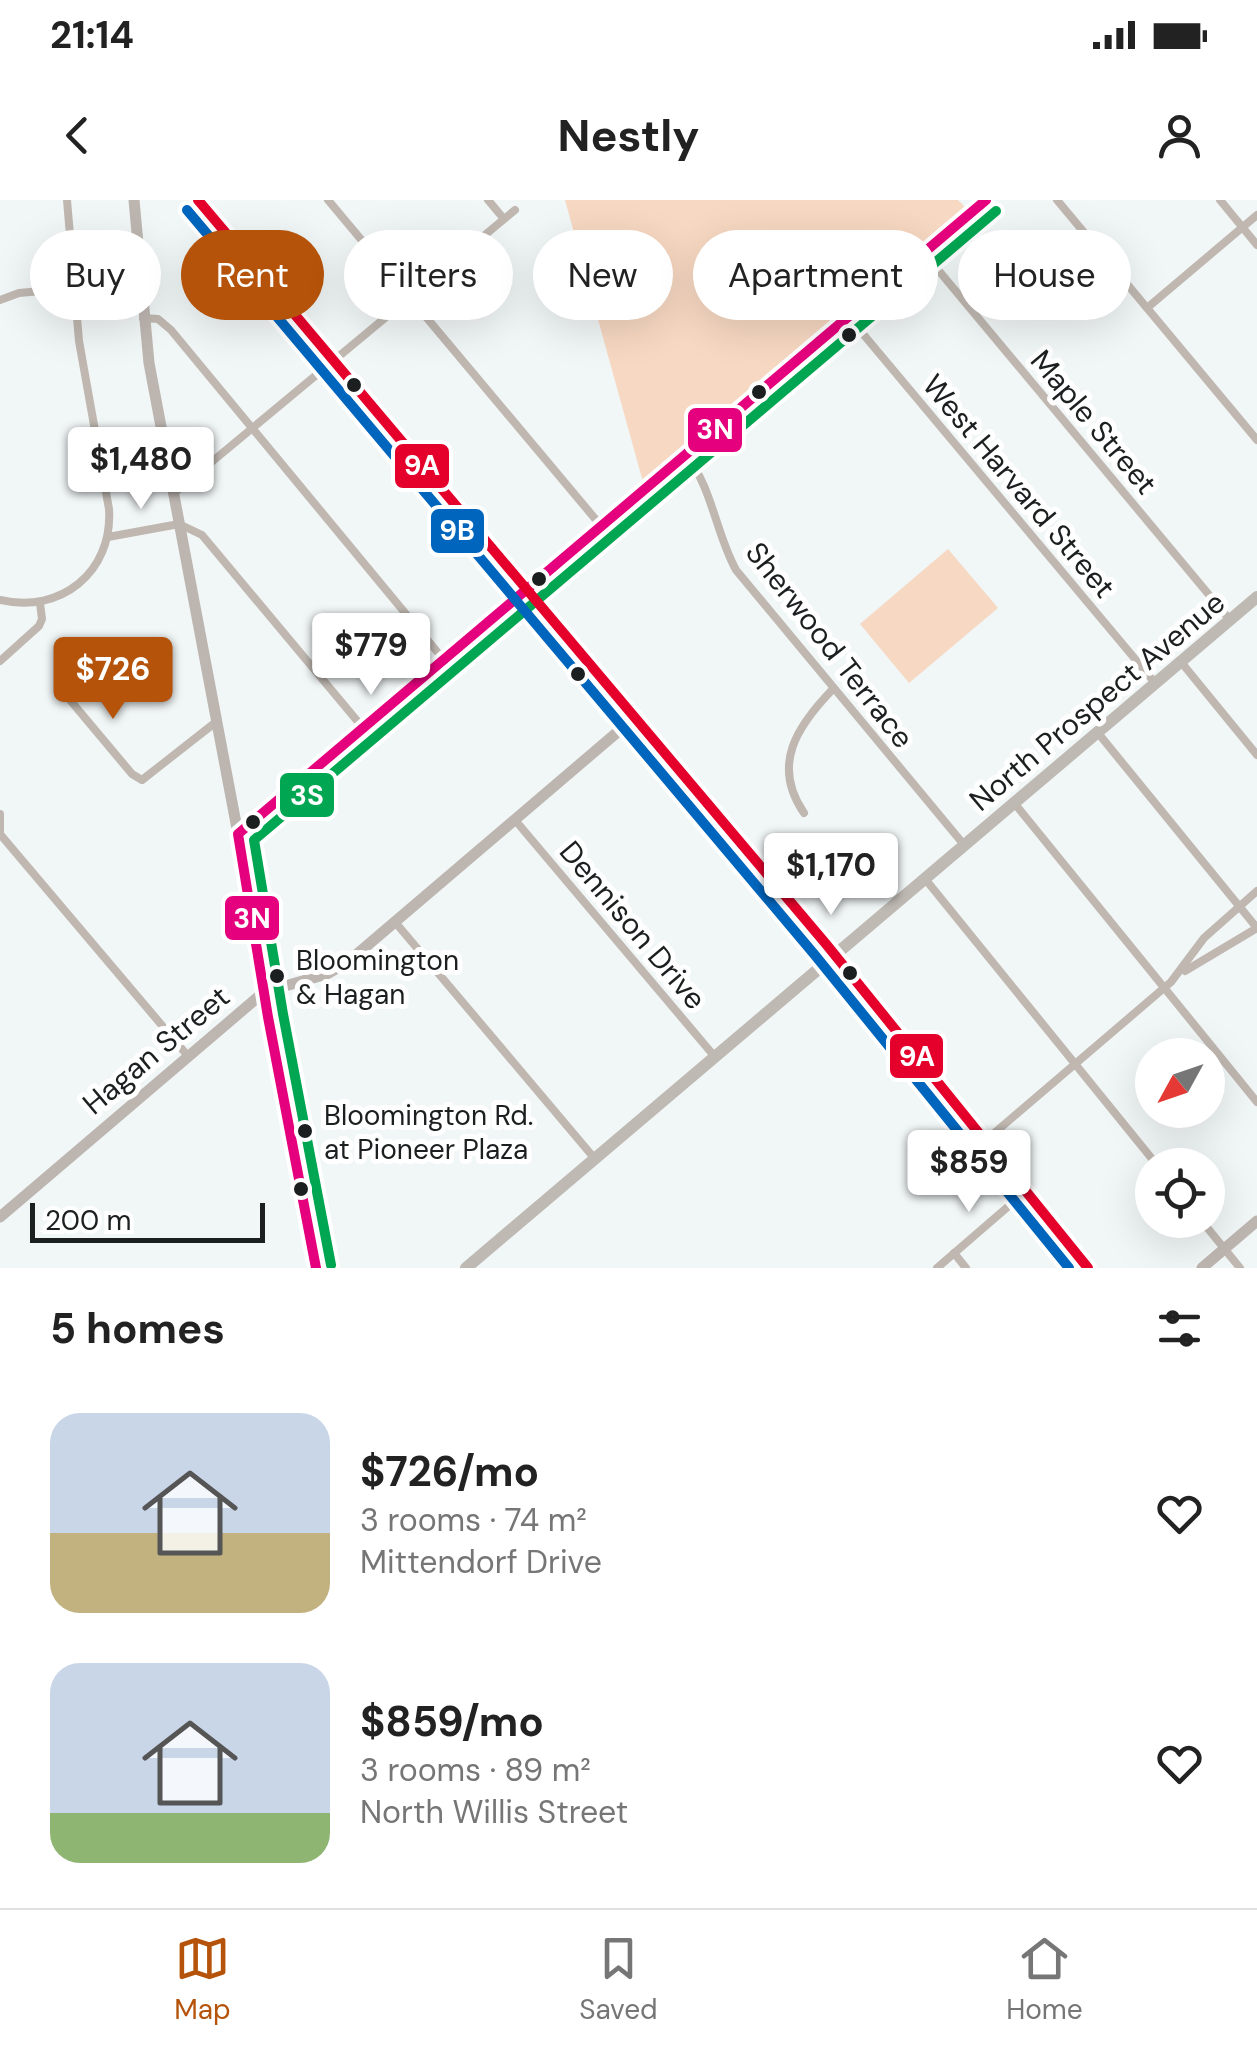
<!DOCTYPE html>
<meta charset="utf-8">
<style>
:root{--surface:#fff;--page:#f2f2f2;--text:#222;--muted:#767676;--line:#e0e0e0;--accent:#b45309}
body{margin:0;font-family:"DM Sans",sans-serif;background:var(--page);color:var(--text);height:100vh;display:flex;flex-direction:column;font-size:38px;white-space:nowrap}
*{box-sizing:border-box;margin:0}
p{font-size:32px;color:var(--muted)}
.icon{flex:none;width:55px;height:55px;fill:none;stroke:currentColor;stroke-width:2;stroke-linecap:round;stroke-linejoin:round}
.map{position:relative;height:1068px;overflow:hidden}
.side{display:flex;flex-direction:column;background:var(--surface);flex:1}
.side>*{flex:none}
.guide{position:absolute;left:30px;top:30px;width:1198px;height:90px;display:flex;gap:20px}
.needle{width:65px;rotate:230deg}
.tools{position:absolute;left:1135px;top:838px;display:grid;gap:20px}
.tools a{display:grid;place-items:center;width:90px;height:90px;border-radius:50%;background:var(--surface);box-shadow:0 10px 40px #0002;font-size:50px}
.scale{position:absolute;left:30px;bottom:25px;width:235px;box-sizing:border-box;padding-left:10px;border:5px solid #1c1f20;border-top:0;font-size:28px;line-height:35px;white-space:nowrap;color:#1c1f20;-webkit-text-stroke:8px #fff;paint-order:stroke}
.price{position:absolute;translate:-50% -85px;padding:0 22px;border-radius:10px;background:#fff;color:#222;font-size:32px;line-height:65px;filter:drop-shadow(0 2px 5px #0008)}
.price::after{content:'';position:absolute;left:50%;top:60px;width:30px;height:22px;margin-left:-15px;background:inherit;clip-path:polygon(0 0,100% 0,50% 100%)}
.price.active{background:var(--accent);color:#fff}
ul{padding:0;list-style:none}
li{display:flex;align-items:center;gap:30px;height:250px;padding:0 50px}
li span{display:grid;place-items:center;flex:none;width:280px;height:200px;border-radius:30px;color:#555}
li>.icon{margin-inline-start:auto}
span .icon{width:120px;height:120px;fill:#fffc;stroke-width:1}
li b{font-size:42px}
h2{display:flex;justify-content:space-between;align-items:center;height:120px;padding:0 50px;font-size:42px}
.tag{padding:0 35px;border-radius:45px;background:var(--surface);box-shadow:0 10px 40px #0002;font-size:35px;line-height:90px}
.tag.active{background:var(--accent);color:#fff}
.status{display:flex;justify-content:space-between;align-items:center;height:70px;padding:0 50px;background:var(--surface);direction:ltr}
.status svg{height:28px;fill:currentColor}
header{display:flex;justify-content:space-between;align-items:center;height:130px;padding:0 50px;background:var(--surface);font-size:45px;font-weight:700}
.menu{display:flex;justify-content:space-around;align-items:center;height:140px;border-top:2px solid var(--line);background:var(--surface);font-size:28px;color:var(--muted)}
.menu a{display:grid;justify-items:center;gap:5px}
.menu .active{color:var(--accent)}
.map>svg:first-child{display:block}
</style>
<div class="status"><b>21:14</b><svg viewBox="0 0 49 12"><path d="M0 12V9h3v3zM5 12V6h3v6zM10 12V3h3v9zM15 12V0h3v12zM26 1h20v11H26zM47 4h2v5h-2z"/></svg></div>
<header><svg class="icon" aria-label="back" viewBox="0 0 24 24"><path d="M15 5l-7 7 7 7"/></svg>Nestly<svg class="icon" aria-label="person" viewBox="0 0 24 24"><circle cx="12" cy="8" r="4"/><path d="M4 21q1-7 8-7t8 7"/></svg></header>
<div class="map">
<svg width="1257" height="1068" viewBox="0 0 1257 1068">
<rect width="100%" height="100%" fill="#f1f6f7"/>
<!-- green -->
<g fill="#f7d8c2">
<path d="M 565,0 L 958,0 L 965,7 L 643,282 Z"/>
<path d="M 948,349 L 998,408 L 909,483 L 860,424 Z"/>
</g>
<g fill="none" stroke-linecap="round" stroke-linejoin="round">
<!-- street -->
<g stroke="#bfb7b0" stroke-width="8">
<path d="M 328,0 L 602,327"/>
<path d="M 488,0 L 504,19"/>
<path d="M 1057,0 L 1257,240"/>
<path d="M 1220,0 L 1257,45"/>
<path d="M 924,53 L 1230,420"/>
<path d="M 0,100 L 19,93 L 75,88"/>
<path d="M 1147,108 L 1257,15"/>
<path d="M 848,116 L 1156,484"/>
<path d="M 143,118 L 158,119 L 171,130 L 444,460"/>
<path d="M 686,255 C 712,287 716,334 736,370 L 965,646"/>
<path d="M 173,294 L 515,10"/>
<path d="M 108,337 L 179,324 L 202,335 L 364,529"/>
<path d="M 0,400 C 61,414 113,372 109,309 L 79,141 L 67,0"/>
<path d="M 0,461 L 39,426 L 42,419 L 40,403"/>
<path d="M 1181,462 L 1257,555"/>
<path d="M 65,494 L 132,574 L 142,580 L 216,522"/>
<path d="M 1098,533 L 1257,728"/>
<path d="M 1015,604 L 1257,902"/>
<path d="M 804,613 C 771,565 797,526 833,489"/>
<path d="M 0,614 L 0,634 L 187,855"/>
<path d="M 515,620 L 715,857"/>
<path d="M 238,634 L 986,0"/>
<path d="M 926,680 L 1157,965"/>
<path d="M 395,722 L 595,959"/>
<path d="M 1185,771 L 1257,728"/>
<path d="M 985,941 L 1171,782 L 1204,738 L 1257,691"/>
<path d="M 1201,1020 L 1240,1068"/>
<path d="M 954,1053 L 966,1068"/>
<path d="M 937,1068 L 1026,991"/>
</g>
<!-- secondary -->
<g stroke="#bdb5b0" stroke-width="11">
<path d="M 134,0 L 149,163 L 238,634 L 268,817 L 316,1068"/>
<path d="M 198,0 L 826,744 L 1088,1068"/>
<path d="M 0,1017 L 264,792 L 327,774 L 349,761 L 634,518"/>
<path d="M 1202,1068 L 1257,1021"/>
</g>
<!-- primary -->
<path stroke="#bfb9b3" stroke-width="12" d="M 466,1068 L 1257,397"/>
<!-- bus-1 casing -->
<g stroke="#fff" stroke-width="18">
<path id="bus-1" d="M 316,1068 L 268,817 L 238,634 L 986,0"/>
</g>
<!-- bus-2 casing -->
<g stroke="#fff" stroke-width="18">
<path id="bus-2" d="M 331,1065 L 283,814 L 254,640 L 996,11"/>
</g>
<!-- bus-3 casing -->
<g stroke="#fff" stroke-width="18">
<path id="bus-3" d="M 198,0 L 826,744 L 1088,1068"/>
</g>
<!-- bus-4 casing -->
<g stroke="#fff" stroke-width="18">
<path id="bus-4" d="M 187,10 L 814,754 L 1069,1068"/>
</g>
<!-- bus-1 -->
<use href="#bus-1" stroke="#e5007d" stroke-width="10"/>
<!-- bus-2 -->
<use href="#bus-2" stroke="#00a651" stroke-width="10"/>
<!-- bus-3 -->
<use href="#bus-3" stroke="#e4002b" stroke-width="10"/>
<!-- bus-4 -->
<use href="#bus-4" stroke="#0065bd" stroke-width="10"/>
</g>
<!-- markers -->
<g fill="#1c1f20" stroke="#fff" stroke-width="4">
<circle cx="849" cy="135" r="9"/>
<circle cx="354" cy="185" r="9"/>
<circle cx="759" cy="192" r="9"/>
<circle cx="539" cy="379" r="9"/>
<circle cx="578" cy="474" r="9"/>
<circle cx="253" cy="622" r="9"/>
<circle cx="850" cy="773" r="9"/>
<circle cx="277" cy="776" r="9"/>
<circle cx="305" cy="931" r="9"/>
<circle cx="301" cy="989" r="9"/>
</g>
<g text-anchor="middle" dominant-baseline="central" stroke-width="10" stroke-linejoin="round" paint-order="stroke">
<!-- bus labels -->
<g font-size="28" fill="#1c1f20" stroke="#fff" text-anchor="start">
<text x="296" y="760">Bloomington<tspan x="296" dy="34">&amp; Hagan</tspan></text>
<text x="324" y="915">Bloomington Rd.<tspan x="324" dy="34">at Pioneer Plaza</tspan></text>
</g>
<!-- street labels -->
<g font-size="30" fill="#1c1f20" stroke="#fff">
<text transform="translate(1094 222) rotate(50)">Maple Street</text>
<text transform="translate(1019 286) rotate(50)">West Harvard Street</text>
<text transform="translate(830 445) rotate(52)">Sherwood Terrace</text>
<text transform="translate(1097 501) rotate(-40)">North Prospect Avenue</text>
<text transform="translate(633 725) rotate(50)">Dennison Drive</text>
<text transform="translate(156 850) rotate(-40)">Hagan Street</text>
</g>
</g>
<g stroke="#fff" stroke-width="4">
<rect x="686" y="206" width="58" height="48" rx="10" fill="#e5007d"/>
<rect x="393" y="242" width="58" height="48" rx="10" fill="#e4002b"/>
<rect x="429" y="307" width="57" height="48" rx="10" fill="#0065bd"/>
<rect x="278" y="571" width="58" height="48" rx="10" fill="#00a651"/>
<rect x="223" y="694" width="58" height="48" rx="10" fill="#e5007d"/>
<rect x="888" y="832" width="57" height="48" rx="10" fill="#e4002b"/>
</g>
<g font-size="28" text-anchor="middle" font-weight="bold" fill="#fff">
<text x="715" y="239">3N</text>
<text x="422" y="275">9A</text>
<text x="457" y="340">9B</text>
<text x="307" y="605">3S</text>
<text x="252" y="728">3N</text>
<text x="917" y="866">9A</text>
</g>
</svg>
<div class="tools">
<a><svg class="needle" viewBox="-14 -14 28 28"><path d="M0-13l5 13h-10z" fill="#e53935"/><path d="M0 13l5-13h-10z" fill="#767676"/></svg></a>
<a><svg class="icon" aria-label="locate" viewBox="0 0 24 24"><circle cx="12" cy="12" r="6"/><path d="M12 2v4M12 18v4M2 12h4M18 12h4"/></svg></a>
</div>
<div class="scale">200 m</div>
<b class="price" style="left:141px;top:312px">$1,480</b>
<b class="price" style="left:371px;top:498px">$779</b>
<b class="price active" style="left:113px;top:522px">$726</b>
<b class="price" style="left:831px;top:718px">$1,170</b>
<b class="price" style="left:969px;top:1015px">$859</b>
<div class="guide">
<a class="tag">Buy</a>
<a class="tag active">Rent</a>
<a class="tag">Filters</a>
<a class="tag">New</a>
<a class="tag">Apartment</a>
<a class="tag">House</a>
</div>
</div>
<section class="side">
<h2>5 homes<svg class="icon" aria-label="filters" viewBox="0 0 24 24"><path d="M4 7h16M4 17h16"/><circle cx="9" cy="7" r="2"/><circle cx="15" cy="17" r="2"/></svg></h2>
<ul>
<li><span style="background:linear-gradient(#c9d6e8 60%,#c2b280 0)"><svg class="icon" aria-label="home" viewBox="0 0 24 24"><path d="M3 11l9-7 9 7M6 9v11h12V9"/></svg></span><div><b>$726/mo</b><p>3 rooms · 74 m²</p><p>Mittendorf Drive</p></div><svg class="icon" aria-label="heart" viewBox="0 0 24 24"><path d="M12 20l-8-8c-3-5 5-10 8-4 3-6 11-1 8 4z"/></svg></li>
<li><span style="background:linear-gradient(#c9d6e8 75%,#8fb573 0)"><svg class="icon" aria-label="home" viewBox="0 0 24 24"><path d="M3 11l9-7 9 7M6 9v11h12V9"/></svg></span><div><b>$859/mo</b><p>3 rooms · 89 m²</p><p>North Willis Street</p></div><svg class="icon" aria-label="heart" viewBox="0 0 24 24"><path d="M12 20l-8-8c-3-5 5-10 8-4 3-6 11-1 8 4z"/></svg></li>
</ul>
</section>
<nav class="menu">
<a class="active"><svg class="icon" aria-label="map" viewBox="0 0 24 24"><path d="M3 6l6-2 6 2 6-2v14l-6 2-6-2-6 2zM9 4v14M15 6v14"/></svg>Map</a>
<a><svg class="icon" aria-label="saved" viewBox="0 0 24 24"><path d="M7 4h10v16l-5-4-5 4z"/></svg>Saved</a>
<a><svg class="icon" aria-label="home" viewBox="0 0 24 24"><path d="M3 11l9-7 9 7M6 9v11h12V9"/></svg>Home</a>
</nav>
